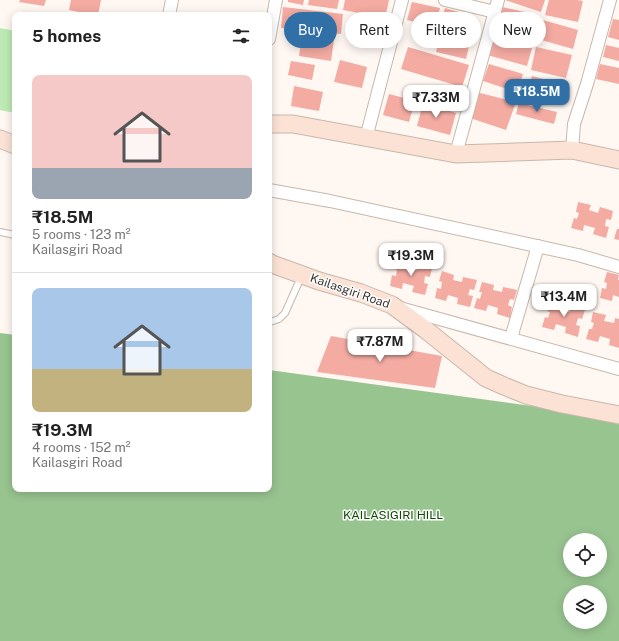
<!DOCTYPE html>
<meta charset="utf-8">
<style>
:root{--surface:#fff;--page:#f2f2f2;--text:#222;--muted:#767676;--line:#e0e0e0;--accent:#3070a7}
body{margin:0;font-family:"Public Sans",sans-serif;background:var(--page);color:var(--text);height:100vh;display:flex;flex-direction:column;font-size:15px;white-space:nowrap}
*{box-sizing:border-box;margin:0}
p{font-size:13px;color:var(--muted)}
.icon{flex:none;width:22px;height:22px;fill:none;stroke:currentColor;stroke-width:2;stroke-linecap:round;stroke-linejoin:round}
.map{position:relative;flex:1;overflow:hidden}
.side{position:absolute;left:12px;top:12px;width:260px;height:480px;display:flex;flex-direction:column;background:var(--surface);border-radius:8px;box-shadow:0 2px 10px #0003}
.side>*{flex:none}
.top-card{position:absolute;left:284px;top:12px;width:275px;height:36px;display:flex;gap:8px}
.fabs{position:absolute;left:563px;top:533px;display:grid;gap:8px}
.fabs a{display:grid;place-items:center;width:44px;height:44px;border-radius:50%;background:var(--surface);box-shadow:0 2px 10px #0003;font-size:20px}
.price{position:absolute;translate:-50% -34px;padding:0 9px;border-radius:8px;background:#fff;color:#222;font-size:13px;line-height:26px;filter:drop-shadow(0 1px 2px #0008)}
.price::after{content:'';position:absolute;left:50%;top:24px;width:12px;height:9px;margin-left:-6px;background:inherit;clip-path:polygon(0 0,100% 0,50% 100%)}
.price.on{background:var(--accent);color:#fff}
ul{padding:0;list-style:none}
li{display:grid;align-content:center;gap:8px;height:212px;padding:0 20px}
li+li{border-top:1px solid var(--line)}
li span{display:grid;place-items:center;height:124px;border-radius:8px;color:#555}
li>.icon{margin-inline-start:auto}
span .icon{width:72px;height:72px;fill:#fffc;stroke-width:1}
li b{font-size:17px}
h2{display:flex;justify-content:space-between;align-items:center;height:48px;padding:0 20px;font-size:17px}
.chip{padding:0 14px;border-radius:18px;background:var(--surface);box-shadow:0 2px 10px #0003;font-size:14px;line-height:36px}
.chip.on{background:var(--accent);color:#fff}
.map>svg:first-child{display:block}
</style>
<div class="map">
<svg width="619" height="641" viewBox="0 0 619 641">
<rect width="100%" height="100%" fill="#fff7f2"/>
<!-- green -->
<path fill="#bdeab4" d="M 0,28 L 15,31 L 15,113 L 0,110 Z"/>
<!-- forest -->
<path fill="#98c490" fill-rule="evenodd" d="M 0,333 L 15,335 L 15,489 L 269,489 L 269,370 L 619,418 L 619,641 L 0,641 ZM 570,540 L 600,540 L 600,570 L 570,570 ZM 570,592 L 600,592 L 600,622 L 570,622 Z"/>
<!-- building -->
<g fill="#f3aba2">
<path d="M 20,0 L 46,0 L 44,6 L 19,2 Z"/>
<path d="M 71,0 L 101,0 L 98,15 L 93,15 L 69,10 Z"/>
<path d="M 288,0 L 304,0 L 303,5 L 288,2 Z"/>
<path d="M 309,0 L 339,0 L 337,9 L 308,5 Z"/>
<path d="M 345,0 L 389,0 L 385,18 L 343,10 Z"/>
<path d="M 505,0 L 545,0 L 541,12 Z"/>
<path d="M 549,0 L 577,0 L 583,1 L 578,22 L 545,15 Z"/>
<path d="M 412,2 L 440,8 L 435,27 L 407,20 Z"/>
<path d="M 283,7 L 343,14 L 341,34 L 281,28 Z"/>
<path d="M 502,7 L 538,15 L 533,38 L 497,30 Z"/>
<path d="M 445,8 L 462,13 L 456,33 L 439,29 Z"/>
<path d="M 613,19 L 619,20 L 619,40 L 608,37 Z"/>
<path d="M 543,20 L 578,30 L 573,49 L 538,39 Z"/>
<path d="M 494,30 L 534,41 L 527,66 L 487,55 Z"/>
<path d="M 302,35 L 334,40 L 331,61 L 299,56 Z"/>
<path d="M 440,35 L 470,42 L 466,59 L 436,52 Z"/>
<path d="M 606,45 L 619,48 L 619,61 L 603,57 Z"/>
<path d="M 408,47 L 469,65 L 462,87 L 401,69 Z"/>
<path d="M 536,47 L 572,55 L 566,78 L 531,70 Z"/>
<path d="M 340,60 L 367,67 L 362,88 L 334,82 Z"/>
<path d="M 291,61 L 315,65 L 312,80 L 288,75 Z"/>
<path d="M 489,64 L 523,74 L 517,92 L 483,81 Z"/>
<path d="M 600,64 L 619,68 L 619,84 L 596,79 Z"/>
<path d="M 532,76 L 562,84 L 557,103 L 526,95 Z"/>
<path d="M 294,86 L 323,92 L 319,111 L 291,106 Z"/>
<path d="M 476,92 L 516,102 L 506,130 L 470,118 Z"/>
<path d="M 389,94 L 415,101 L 409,122 L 383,115 Z"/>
<path d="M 423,103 L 456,113 L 450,135 L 417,126 Z"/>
<path d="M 519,103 L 557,112 L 554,124 L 516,114 Z"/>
<path d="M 578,202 L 591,205 L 589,210 L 598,213 L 600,207 L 613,211 L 611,220 L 606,219 L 605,226 L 609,227 L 606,238 L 593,234 L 595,228 L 584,225 L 583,231 L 571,228 L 574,218 L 577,219 L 579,213 L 576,212 Z"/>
<path d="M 617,229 L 619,229 L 619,240 L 614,239 Z"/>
<path d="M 397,259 L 409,262 L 408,268 L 417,270 L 418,265 L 432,268 L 430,277 L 425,276 L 424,283 L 428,284 L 425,295 L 412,292 L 414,286 L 403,283 L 402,289 L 390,286 L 392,275 L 396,276 L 397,270 L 394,269 Z"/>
<path d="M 442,271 L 454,275 L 453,280 L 462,282 L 463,277 L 477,280 L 474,290 L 470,289 L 468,295 L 473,296 L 470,307 L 457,304 L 458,298 L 448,295 L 446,301 L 435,298 L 437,288 L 441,289 L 442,282 L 439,281 Z"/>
<path d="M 607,272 L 619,275 L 618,280 L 619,280 L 619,297 L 613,295 L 612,301 L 600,298 L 602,288 L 606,289 L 607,283 L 604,282 Z"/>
<path d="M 482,282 L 494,285 L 493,290 L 502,292 L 503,287 L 517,290 L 514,300 L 510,299 L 508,305 L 512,307 L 510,318 L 497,314 L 498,308 L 488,305 L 486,311 L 474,308 L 477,298 L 480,299 L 482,292 L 479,292 Z"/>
<path d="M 550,301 L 562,304 L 561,309 L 570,312 L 571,306 L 585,310 L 582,319 L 578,318 L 576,325 L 580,326 L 578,337 L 565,333 L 566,327 L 556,324 L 554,330 L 542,327 L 545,317 L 548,318 L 550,312 L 547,311 Z"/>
<path d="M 593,312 L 606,315 L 604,321 L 614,323 L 615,318 L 619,319 L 619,348 L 609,345 L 610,339 L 600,336 L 598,342 L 586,339 L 589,329 L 592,329 L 594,323 L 591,322 Z"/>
<path d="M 331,336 L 442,356 L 435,388 L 317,372 Z"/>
</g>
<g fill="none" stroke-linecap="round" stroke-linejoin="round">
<!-- lane casing -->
<g stroke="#c8b8ab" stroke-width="8">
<g id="lane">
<path d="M 0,232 L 15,235"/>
<path d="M 269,322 L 270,322 L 279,319 L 285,313 L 302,275"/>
</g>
</g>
<!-- street casing -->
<g stroke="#c8b8ab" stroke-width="14">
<g id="street">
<path d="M 445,0 L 495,12"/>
<path d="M 169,15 L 172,0"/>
<path d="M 269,39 L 276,0"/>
<path d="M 366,138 L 402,0"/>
<path d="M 572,150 L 574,124 L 587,84 L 610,0"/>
<path d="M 456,154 L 498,0"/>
<path d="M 269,190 L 330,201 L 578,255 L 619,267"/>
<path d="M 400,308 L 619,369"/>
<path d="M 511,338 L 538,246"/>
</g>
</g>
<!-- secondary casing -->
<g stroke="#c8b8ab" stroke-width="19">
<g id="secondary">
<path d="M 269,124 L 293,124 L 456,154 L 572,150 L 619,160"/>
<path d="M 0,139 L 15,145"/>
<path d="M 269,262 L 272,264 L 319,281 L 361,293 L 392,305 L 426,330 L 486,378 L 504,386 L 526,395 L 562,404 L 619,415"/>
</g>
</g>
<!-- lane -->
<use href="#lane" stroke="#fff" stroke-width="6"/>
<!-- street -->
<use href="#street" stroke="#fff" stroke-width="12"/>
<!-- secondary -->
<use href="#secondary" stroke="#fbe2d5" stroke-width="17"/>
</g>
<g text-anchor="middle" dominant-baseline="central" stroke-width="3" stroke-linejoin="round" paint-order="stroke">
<!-- street labels -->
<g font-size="12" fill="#3d3631" stroke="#fff">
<text transform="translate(350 291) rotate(19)">Kailasgiri Road</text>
</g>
<!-- park labels -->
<g font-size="12" fill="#0f4a00" stroke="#fff">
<text x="393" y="515">KAILASIGIRI HILL</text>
</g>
</g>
</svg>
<div class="fabs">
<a><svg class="icon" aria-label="locate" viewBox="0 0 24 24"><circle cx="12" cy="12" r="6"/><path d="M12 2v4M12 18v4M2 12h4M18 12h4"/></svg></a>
<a><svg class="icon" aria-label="layers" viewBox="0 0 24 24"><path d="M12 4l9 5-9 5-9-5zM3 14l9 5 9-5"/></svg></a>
</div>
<b class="price on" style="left:537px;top:113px">₹18.5M</b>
<b class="price" style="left:436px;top:119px">₹7.33M</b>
<b class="price" style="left:411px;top:277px">₹19.3M</b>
<b class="price" style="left:564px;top:318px">₹13.4M</b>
<b class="price" style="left:380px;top:363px">₹7.87M</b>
<div class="top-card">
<a class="chip on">Buy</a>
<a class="chip">Rent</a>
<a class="chip">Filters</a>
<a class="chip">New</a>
</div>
<section class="side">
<h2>5 homes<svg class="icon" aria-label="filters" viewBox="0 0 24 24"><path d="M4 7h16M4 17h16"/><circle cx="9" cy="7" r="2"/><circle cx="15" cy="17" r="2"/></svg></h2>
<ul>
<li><span style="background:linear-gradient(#f6c9c9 75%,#9aa5b1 0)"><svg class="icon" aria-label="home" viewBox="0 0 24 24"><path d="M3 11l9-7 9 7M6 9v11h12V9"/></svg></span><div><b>₹18.5M</b><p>5 rooms · 123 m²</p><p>Kailasgiri Road</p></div></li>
<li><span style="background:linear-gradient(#a9c7e8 65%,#c2b280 0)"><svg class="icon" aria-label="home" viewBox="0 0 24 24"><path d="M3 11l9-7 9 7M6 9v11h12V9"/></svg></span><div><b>₹19.3M</b><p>4 rooms · 152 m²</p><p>Kailasgiri Road</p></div></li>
</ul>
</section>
</div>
